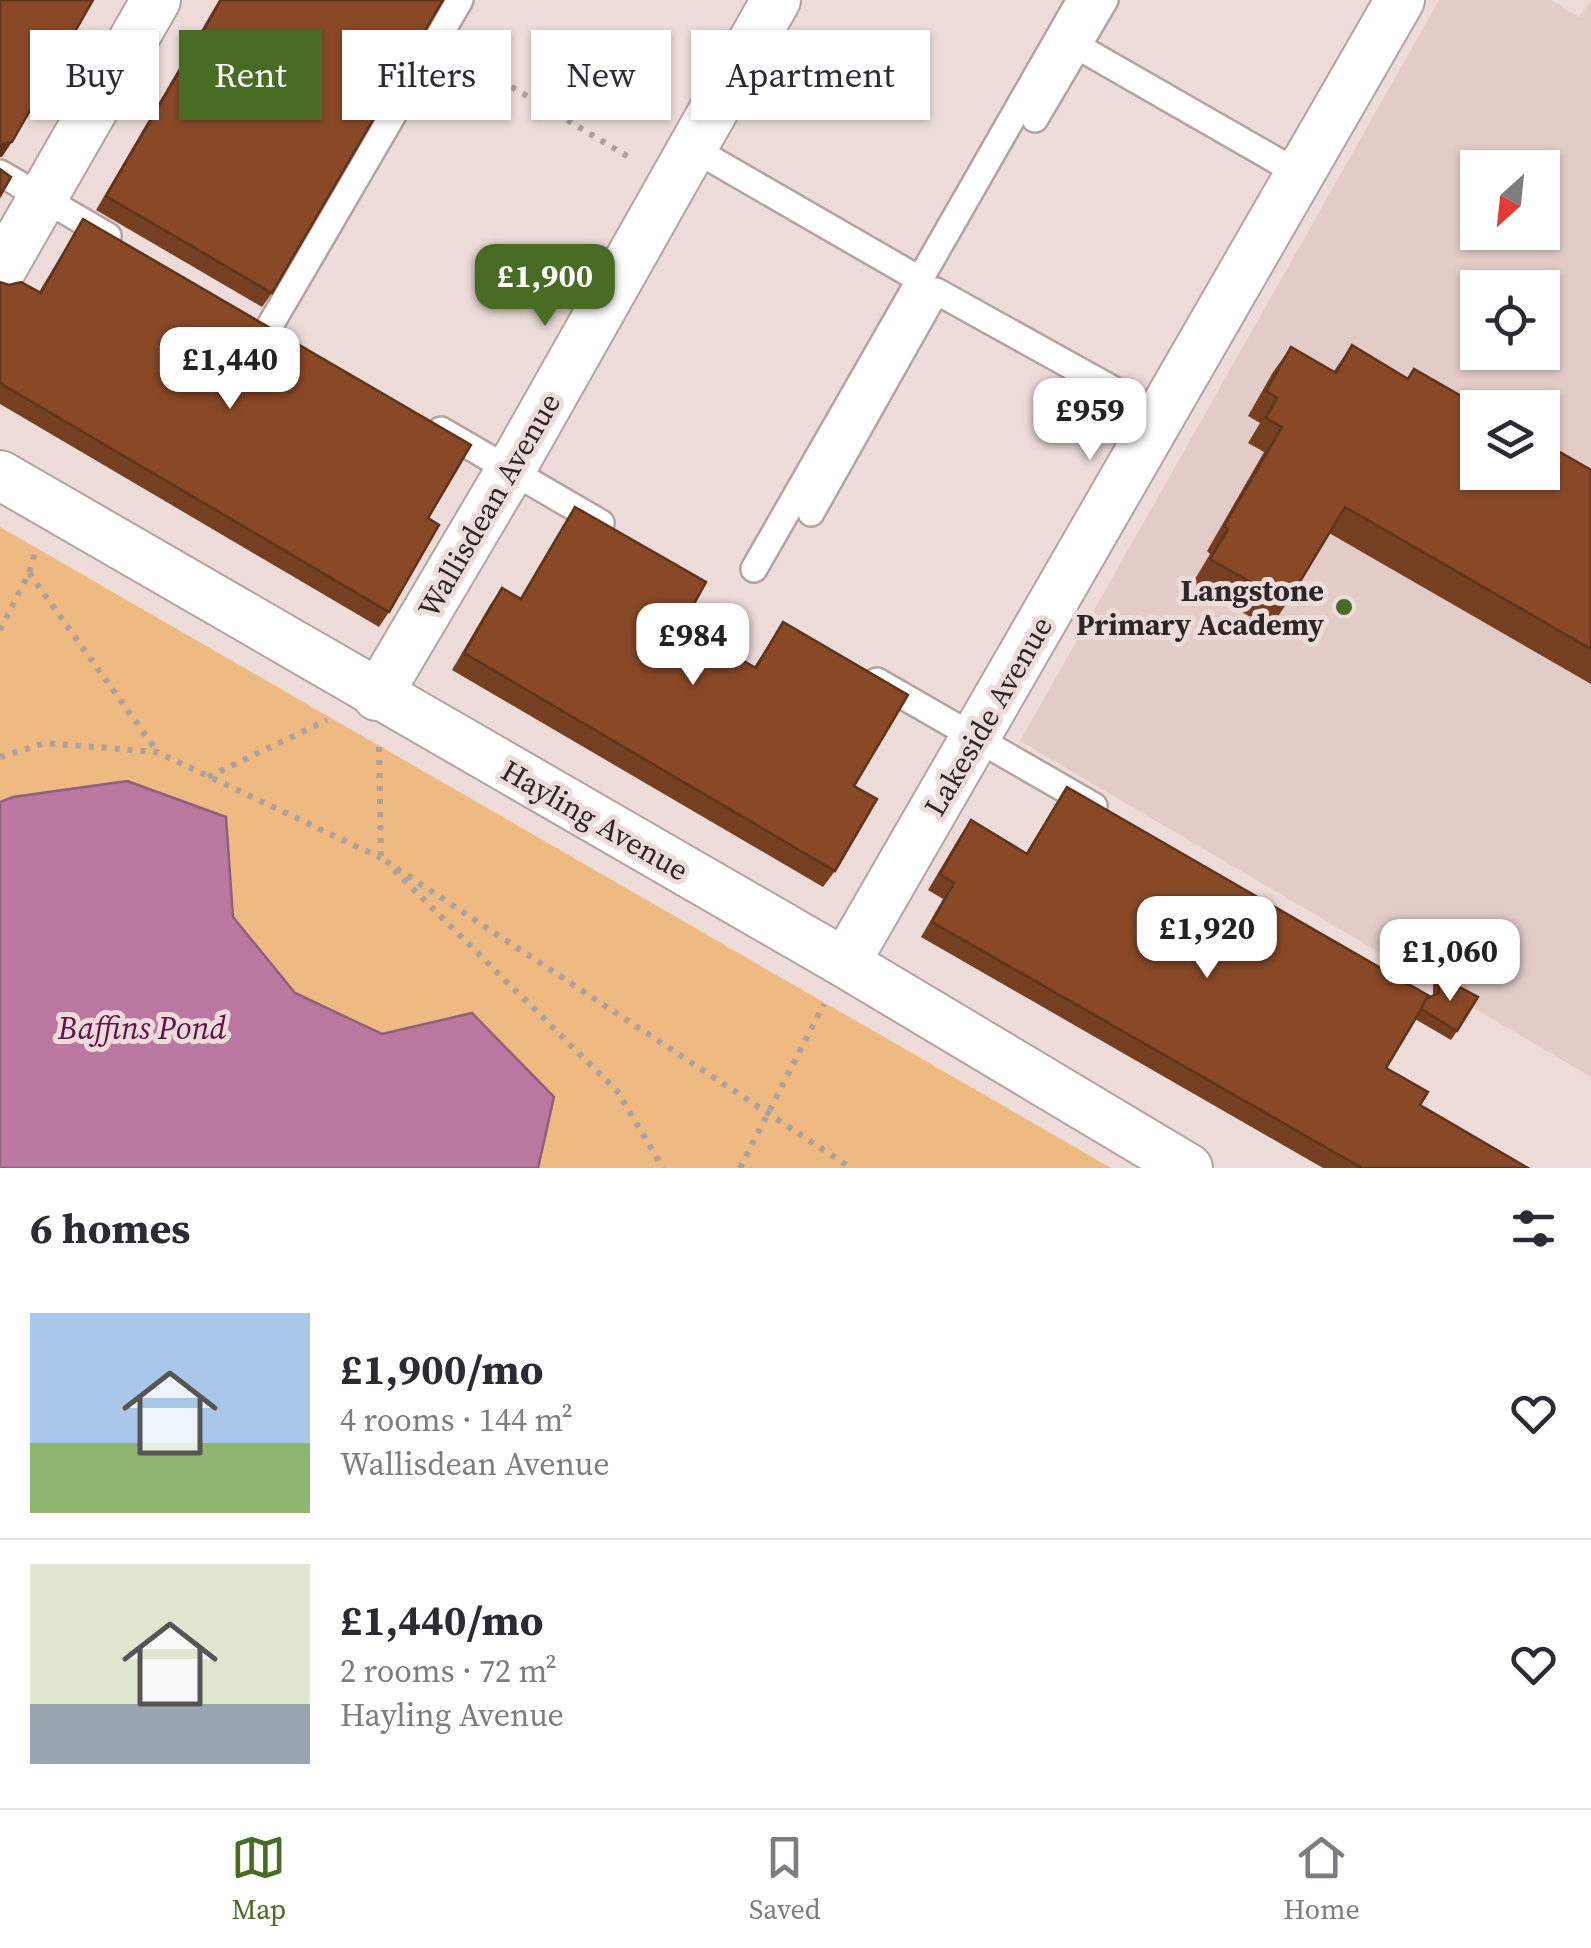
<!DOCTYPE html>
<meta charset="utf-8">
<style>
:root{--surface:#fff;--page:#f7f7f7;--text:#2b2b33;--muted:#7c7c81;--line:#e1e1e2;--accent:#496c25}
body{margin:0;font-family:"Source Serif 4",serif;background:var(--page);color:var(--text);height:100vh;display:flex;flex-direction:column;font-size:38px;white-space:nowrap}
*{box-sizing:border-box;margin:0}
p{font-size:32px;color:var(--muted)}
.icon{flex:none;width:55px;height:55px;fill:none;stroke:currentColor;stroke-width:2;stroke-linecap:round;stroke-linejoin:round}
.map{position:relative;height:1168px;overflow:hidden}
.details{display:flex;flex-direction:column;background:var(--surface);flex:1}
.details>*{flex:none}
.top-card{position:absolute;left:30px;top:30px;width:1000px;height:90px;display:flex;gap:20px}
.needle{width:65px;rotate:207deg}
.fabs{position:absolute;left:1460px;top:150px;display:grid;gap:20px}
.fabs a{display:grid;place-items:center;width:100px;height:100px;border-radius:0px;background:var(--surface);box-shadow:0 2px 8px #0004;font-size:50px}
.price{position:absolute;translate:-50% -85px;padding:0 22px;border-radius:20px;background:#fff;color:#222;font-size:32px;line-height:65px;filter:drop-shadow(0 2px 5px #0008)}
.price::after{content:'';position:absolute;left:50%;top:60px;width:30px;height:22px;margin-left:-15px;background:inherit;clip-path:polygon(0 0,100% 0,50% 100%)}
.price.selected{background:var(--accent);color:#fff}
ul{padding:0;list-style:none}
li{display:flex;align-items:center;gap:30px;height:250px;padding:0 30px}
li+li{border-top:2px solid var(--line)}
li span{display:grid;place-items:center;flex:none;width:280px;height:200px;border-radius:0px;color:#555}
li>.icon{margin-inline-start:auto}
span .icon{width:120px;height:120px;fill:#fffc;stroke-width:1}
li b{font-size:42px}
h2{display:flex;justify-content:space-between;align-items:center;height:120px;padding:0 30px;font-size:42px}
.tag{padding:0 35px;border-radius:0px;background:var(--surface);box-shadow:0 2px 8px #0004;font-size:35px;line-height:90px}
.tag.selected{background:var(--accent);color:#fff}
.tabs{display:flex;justify-content:space-around;align-items:center;height:140px;border-top:2px solid var(--line);background:var(--surface);font-size:28px;color:var(--muted)}
.tabs a{display:grid;justify-items:center;gap:5px}
.tabs .selected{color:var(--accent)}
.map>svg:first-child{display:block}
</style>
<div class="map">
<svg width="1591" height="1168" viewBox="0 0 1591 1168">
<rect width="100%" height="100%" fill="#eddcda"/>
<!-- built -->
<path fill="#e3cbc8" fill-rule="evenodd" d="M 1439,0 L 1551,0 L 1579,17 L 1591,0 L 1591,1077 L 1020,741 ZM 1478,168 L 1542,168 L 1542,232 L 1478,232 ZM 1478,288 L 1542,288 L 1542,352 L 1478,352 ZM 1478,408 L 1542,408 L 1542,472 L 1478,472 Z"/>
<!-- green -->
<path fill="#eeba81" d="M 0,527 L 1111,1168 L 0,1168 Z"/>
<!-- water -->
<path fill="#ba779f" stroke="#905f7b" stroke-width="2.5" d="M 127,781 L 226,817 L 233,917 L 295,993 L 382,1034 L 472,1013 L 554,1097 L 538,1168 L 0,1168 L 0,802 L 13,797 Z"/>
<g fill="none" stroke-linecap="round" stroke-linejoin="round">
<!-- service casing -->
<g stroke="#b3a3a1" stroke-width="30">
<g id="service">
<path d="M 1077,46 L 1300,174"/>
<path d="M 1035,119 L 1105,0"/>
<path d="M 692,148 L 919,279"/>
<path d="M 0,173 L 108,236"/>
<path d="M 268,329 L 460,0"/>
<path d="M 441,430 L 601,523"/>
<path d="M 811,513 L 936,291 L 1161,416"/>
<path d="M 754,569 L 1080,0"/>
<path d="M 877,681 L 1094,806"/>
</g>
</g>
<!-- minor casing -->
<g stroke="#b3a3a1" stroke-width="52">
<g id="minor">
<path d="M 0,272 L 156,0"/>
<path d="M 0,475 L 845,963 L 1188,1168"/>
<path d="M 377,696 L 510,471 L 776,0"/>
<path d="M 845,963 L 1400,0"/>
</g>
</g>
<!-- path -->
<g stroke="#aea09f" stroke-width="6" stroke-dasharray="5 8" stroke-linecap="butt">
<path d="M 467,60 L 632,159"/>
<path d="M 29,573 L 157,751"/>
<path d="M 0,630 L 29,573 L 36,549"/>
<path d="M 379,747 L 381,858 L 851,1168"/>
<path d="M 0,757 L 45,743 L 157,752 L 381,858"/>
<path d="M 208,777 L 327,720"/>
<path d="M 394,870 L 617,1091 L 663,1168"/>
<path d="M 740,1168 L 824,1004"/>
</g>
<!-- service -->
<use href="#service" stroke="#fff" stroke-width="25"/>
<!-- minor -->
<use href="#minor" stroke="#fff" stroke-width="48"/>
</g>
<!-- wall -->
<g fill="#763f22">
<path d="M 219,0 L 443,0 L 272,293 L 262,307 L 96,210 Z"/>
<path d="M 83,219 L 428,518 L 389,612 L 379,627 L 0,404 L 0,282 L 39,292 Z"/>
<path d="M 1352,345 L 1408,378 L 1414,369 L 1591,470 L 1591,684 L 1329,533 L 1287,603 L 1270,628 L 1192,584 L 1210,554 L 1207,551 L 1264,452 L 1248,443 L 1260,423 L 1248,416 L 1273,372 L 1291,347 L 1334,371 Z"/>
<path d="M 575,507 L 682,626 L 754,667 L 783,622 L 854,786 L 835,871 L 823,887 L 452,670 L 490,605 L 502,588 L 520,599 L 564,524 Z"/>
<path d="M 1067,787 L 1426,999 L 1433,996 L 1433,985 L 1439,976 L 1457,1031 L 1451,1040 L 1415,1019 L 1386,1068 L 1420,1105 L 1528,1168 L 1323,1168 L 921,937 L 943,899 L 928,890 L 960,836 L 971,820 L 1026,853 Z"/>
</g>
<!-- shaded-wall -->
<path fill="#60331b" d="M 12,142 L 2,157 L 0,157 L 0,147 L 3,144 Z"/>
<!-- building -->
<g fill="#894927" stroke="#60331b" stroke-width="2.5">
<path d="M 0,0 L 93,0 L 12,142 L 3,144 L 0,147 Z"/>
<path d="M 221,0 L 443,0 L 272,293 L 106,196 Z"/>
<path d="M 0,169 L 11,177 L 0,196 Z"/>
<path d="M 83,219 L 471,445 L 428,518 L 439,525 L 389,612 L 0,383 L 0,282 L 9,285 L 21,282 L 41,293 Z"/>
<path d="M 1352,345 L 1408,379 L 1414,369 L 1482,408 L 1478,408 L 1478,472 L 1542,472 L 1542,442 L 1591,470 L 1591,649 L 1345,507 L 1287,603 L 1210,559 L 1228,529 L 1224,526 L 1282,427 L 1266,418 L 1277,398 L 1266,391 L 1291,347 L 1336,373 Z"/>
<path d="M 575,507 L 706,582 L 682,626 L 756,668 L 783,622 L 908,695 L 854,786 L 877,799 L 835,871 L 464,653 L 502,588 L 521,599 Z"/>
<path d="M 1067,787 L 1429,996 L 1386,1068 L 1428,1092 L 1420,1105 L 1528,1168 L 1362,1168 L 932,922 L 954,883 L 940,874 L 971,820 L 1027,854 Z"/>
<path d="M 1439,976 L 1478,997 L 1457,1031 L 1421,1009 L 1426,999 L 1439,993 Z"/>
</g>
<!-- markers -->
<circle fill="#496c25" stroke="#eddcda" stroke-width="4" cx="1344" cy="607" r="10"/>
<g text-anchor="middle" dominant-baseline="central" stroke-width="10" stroke-linejoin="round" paint-order="stroke">
<!-- street labels -->
<g font-size="30" fill="#2d2626" stroke="#eddcda">
<text transform="translate(489 505) rotate(-60)">Wallisdean Avenue</text>
<text transform="translate(988 716) rotate(-60)">Lakeside Avenue</text>
<text transform="translate(595 820) rotate(30)">Hayling Avenue</text>
</g>
<!-- poi labels -->
<g font-size="30" font-weight="bold" fill="#2d2626" stroke="#eddcda" text-anchor="end">
<text x="1324" y="590">Langstone<tspan x="1324" dy="34">Primary Academy</tspan></text>
</g>
<!-- water labels -->
<g font-size="32" font-style="italic" fill="#611048" stroke="#eddcda">
<text x="142" y="1028">Baffins Pond</text>
</g>
</g>
</svg>
<div class="fabs">
<a><svg class="needle" viewBox="-14 -14 28 28"><path d="M0-13l5 13h-10z" fill="#e53935"/><path d="M0 13l5-13h-10z" fill="#7c7c81"/></svg></a>
<a><svg class="icon" aria-label="locate" viewBox="0 0 24 24"><circle cx="12" cy="12" r="6"/><path d="M12 2v4M12 18v4M2 12h4M18 12h4"/></svg></a>
<a><svg class="icon" aria-label="layers" viewBox="0 0 24 24"><path d="M12 4l9 5-9 5-9-5zM3 14l9 5 9-5"/></svg></a>
</div>
<b class="price selected" style="left:545px;top:329px">£1,900</b>
<b class="price" style="left:230px;top:412px">£1,440</b>
<b class="price" style="left:1090px;top:463px">£959</b>
<b class="price" style="left:693px;top:688px">£984</b>
<b class="price" style="left:1207px;top:981px">£1,920</b>
<b class="price" style="left:1450px;top:1004px">£1,060</b>
<div class="top-card">
<a class="tag">Buy</a>
<a class="tag selected">Rent</a>
<a class="tag">Filters</a>
<a class="tag">New</a>
<a class="tag">Apartment</a>
</div>
</div>
<section class="details">
<h2>6 homes<svg class="icon" aria-label="filters" viewBox="0 0 24 24"><path d="M4 7h16M4 17h16"/><circle cx="9" cy="7" r="2"/><circle cx="15" cy="17" r="2"/></svg></h2>
<ul>
<li><span style="background:linear-gradient(#a9c7e8 65%,#8fb573 0)"><svg class="icon" aria-label="home" viewBox="0 0 24 24"><path d="M3 11l9-7 9 7M6 9v11h12V9"/></svg></span><div><b>£1,900/mo</b><p>4 rooms · 144 m²</p><p>Wallisdean Avenue</p></div><svg class="icon" aria-label="heart" viewBox="0 0 24 24"><path d="M12 20l-8-8c-3-5 5-10 8-4 3-6 11-1 8 4z"/></svg></li>
<li><span style="background:linear-gradient(#dfe7d0 70%,#9aa5b1 0)"><svg class="icon" aria-label="home" viewBox="0 0 24 24"><path d="M3 11l9-7 9 7M6 9v11h12V9"/></svg></span><div><b>£1,440/mo</b><p>2 rooms · 72 m²</p><p>Hayling Avenue</p></div><svg class="icon" aria-label="heart" viewBox="0 0 24 24"><path d="M12 20l-8-8c-3-5 5-10 8-4 3-6 11-1 8 4z"/></svg></li>
</ul>
</section>
<nav class="tabs">
<a class="selected"><svg class="icon" aria-label="map" viewBox="0 0 24 24"><path d="M3 6l6-2 6 2 6-2v14l-6 2-6-2-6 2zM9 4v14M15 6v14"/></svg>Map</a>
<a><svg class="icon" aria-label="saved" viewBox="0 0 24 24"><path d="M7 4h10v16l-5-4-5 4z"/></svg>Saved</a>
<a><svg class="icon" aria-label="home" viewBox="0 0 24 24"><path d="M3 11l9-7 9 7M6 9v11h12V9"/></svg>Home</a>
</nav>
